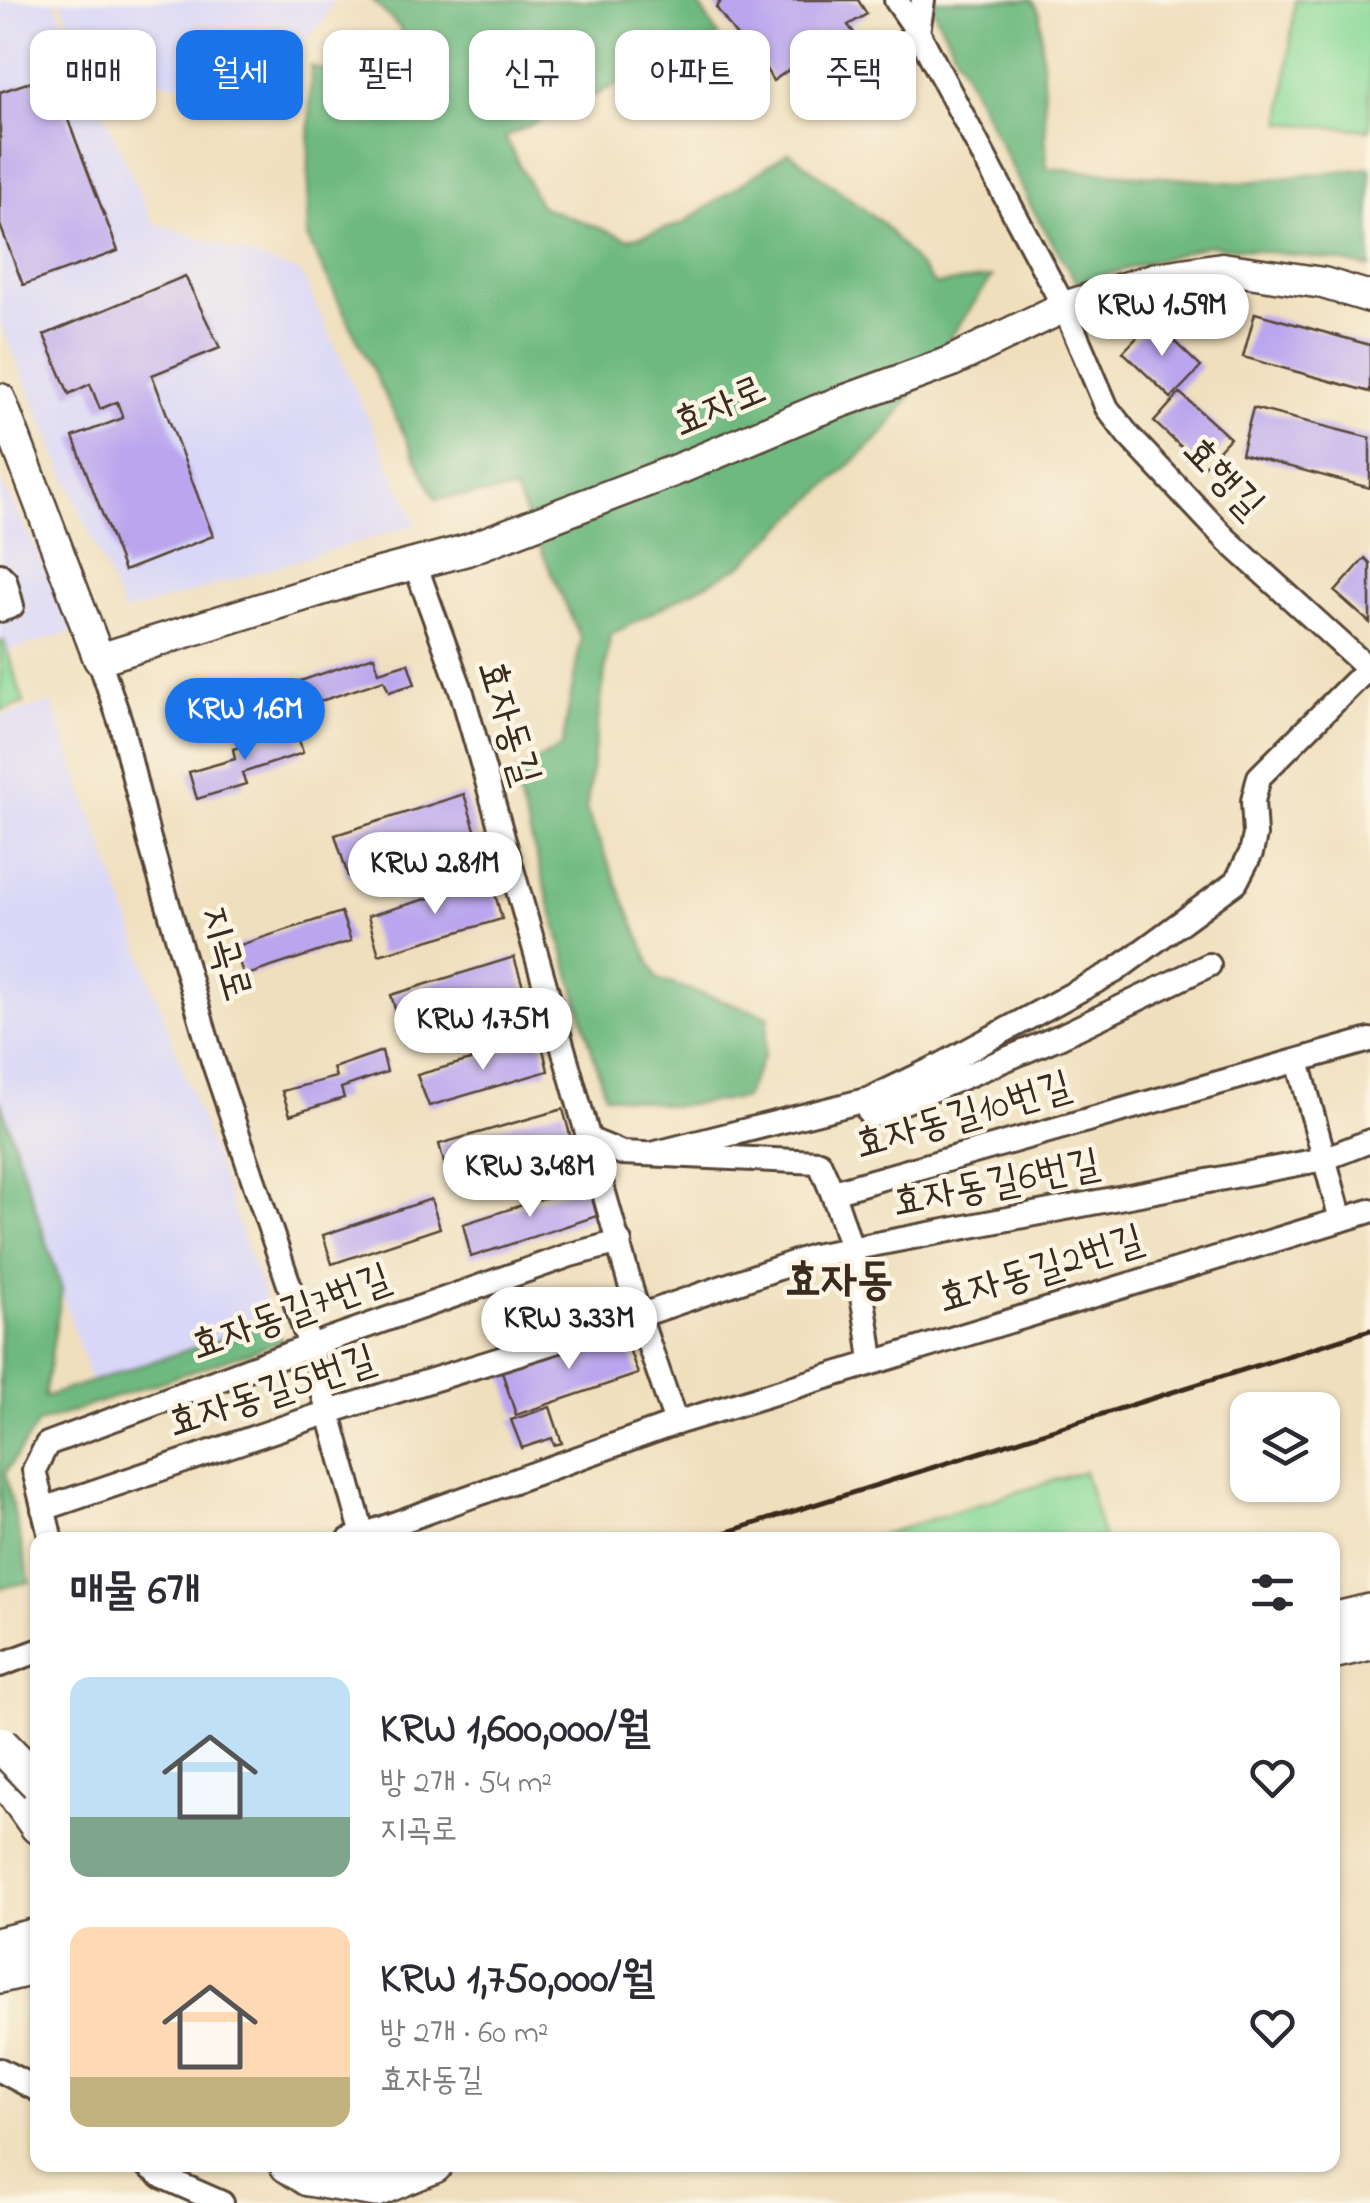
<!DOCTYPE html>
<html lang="ko">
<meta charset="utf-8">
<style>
:root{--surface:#fff;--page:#f2f2f3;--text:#2b2b33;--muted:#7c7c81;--accent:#1a73e8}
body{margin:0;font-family:"Indie Flower","Poor Story",sans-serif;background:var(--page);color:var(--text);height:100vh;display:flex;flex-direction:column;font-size:38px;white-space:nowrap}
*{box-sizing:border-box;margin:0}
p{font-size:32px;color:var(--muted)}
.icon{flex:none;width:55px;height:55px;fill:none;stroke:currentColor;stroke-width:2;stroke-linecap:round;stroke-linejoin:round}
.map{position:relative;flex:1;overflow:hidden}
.panel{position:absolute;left:30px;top:1532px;width:1310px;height:640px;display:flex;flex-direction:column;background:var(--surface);border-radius:20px;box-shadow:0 2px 8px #0004}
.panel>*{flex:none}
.guide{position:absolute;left:30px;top:30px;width:1310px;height:90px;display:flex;gap:20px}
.controls{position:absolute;left:1230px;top:1392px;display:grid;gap:20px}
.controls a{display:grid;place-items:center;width:110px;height:110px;border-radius:20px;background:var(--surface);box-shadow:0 2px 8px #0004;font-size:50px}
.price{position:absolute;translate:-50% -85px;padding:0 22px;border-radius:35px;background:#fff;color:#222;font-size:32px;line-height:65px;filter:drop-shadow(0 2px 5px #0008)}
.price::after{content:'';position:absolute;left:50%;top:60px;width:30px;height:22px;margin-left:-15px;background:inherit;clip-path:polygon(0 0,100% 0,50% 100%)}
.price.selected{background:var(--accent);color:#fff}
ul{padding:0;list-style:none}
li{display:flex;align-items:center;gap:30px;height:250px;padding:0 40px}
li span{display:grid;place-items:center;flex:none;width:280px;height:200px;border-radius:20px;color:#555}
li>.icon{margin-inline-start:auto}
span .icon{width:120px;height:120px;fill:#fffc;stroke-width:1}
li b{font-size:42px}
h2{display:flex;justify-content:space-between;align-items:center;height:120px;padding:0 40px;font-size:42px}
.tag{padding:0 35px;border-radius:20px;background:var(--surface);box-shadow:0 2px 8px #0004;font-size:35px;line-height:90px}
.tag.selected{background:var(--accent);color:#fff}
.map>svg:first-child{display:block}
</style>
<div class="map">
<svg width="1370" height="2203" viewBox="0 0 1370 2203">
<rect width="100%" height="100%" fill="#fcf5e5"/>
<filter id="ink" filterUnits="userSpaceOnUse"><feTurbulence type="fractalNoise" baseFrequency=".01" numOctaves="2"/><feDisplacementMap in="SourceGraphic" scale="20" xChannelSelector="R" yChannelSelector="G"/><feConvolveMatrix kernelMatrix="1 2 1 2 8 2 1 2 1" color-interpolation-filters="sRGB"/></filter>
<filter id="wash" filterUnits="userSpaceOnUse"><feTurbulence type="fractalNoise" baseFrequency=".0048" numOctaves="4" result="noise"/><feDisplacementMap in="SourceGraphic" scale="40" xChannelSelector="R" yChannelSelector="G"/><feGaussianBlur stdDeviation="2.25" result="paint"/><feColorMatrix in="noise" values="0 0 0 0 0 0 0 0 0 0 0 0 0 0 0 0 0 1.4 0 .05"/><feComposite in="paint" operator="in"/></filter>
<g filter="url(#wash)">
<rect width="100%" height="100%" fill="#efdfbd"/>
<!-- built -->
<g fill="#d9d7f8">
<path d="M 0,0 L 54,0 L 152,222 L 301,273 L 417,524 L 124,613 L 0,321 Z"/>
<path d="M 60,0 L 333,0 L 324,21 L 270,77 L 209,88 L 92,70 Z"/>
<path d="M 0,479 L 57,590 L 74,631 L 0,654 Z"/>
<path d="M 52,703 L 273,1322 L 91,1382 L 0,1100 L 0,717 Z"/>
</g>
<!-- green -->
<g fill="#89d998" stroke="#62825b" stroke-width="2.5">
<path d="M 1295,0 L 1370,0 L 1370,130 L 1282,123 Z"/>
<path d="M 4,641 L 24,703 L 0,711 L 0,642 Z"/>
<path d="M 1084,1471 L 1104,1540 L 865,1540 Z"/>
</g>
<!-- forest -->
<g fill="#6eb980" stroke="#54724f" stroke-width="2.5">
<path d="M 372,0 L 696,0 L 719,37 L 505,137 L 540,206 L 629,239 L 682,224 L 789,152 L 882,223 L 935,285 L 992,277 L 886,431 L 742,565 L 610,635 L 586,810 L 657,979 L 769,1016 L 764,1056 L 744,1098 L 674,1106 L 605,1095 L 513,775 L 562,746 L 581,639 L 515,491 L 436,499 L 307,237 L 311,66 L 368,86 L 399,69 L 401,29 Z"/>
<path d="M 929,0 L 1032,0 L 1040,13 L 1047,168 L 1239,183 L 1370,168 L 1370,268 L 1335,260 L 1209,245 L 1077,283 L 1032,208 Z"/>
<path d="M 0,1100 L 62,1289 L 44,1397 L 273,1322 L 282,1341 L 38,1423 L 5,1473 L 30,1582 L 0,1588 Z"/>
</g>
<g id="blocks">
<!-- building -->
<g fill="#baa5ee">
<path d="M 718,0 L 858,0 L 867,14 L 848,25 L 858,38 L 796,79 L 790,69 L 773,81 L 761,60 L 754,61 L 716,7 L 720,3 Z"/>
<path d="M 51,75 L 118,251 L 23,285 L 0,225 L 0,92 Z"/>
<path d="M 185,276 L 220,348 L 152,375 L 213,536 L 124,571 L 73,437 L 123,418 L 117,402 L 100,409 L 90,384 L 69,394 L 44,335 Z"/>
<path d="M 1255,313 L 1370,345 L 1370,392 L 1243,357 Z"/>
<path d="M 1153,321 L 1201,367 L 1171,398 L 1123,352 Z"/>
<path d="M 1180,393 L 1230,438 L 1203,467 L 1154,422 Z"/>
<path d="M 1253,408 L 1370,438 L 1370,488 L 1241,454 Z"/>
<path d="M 1365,558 L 1370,563 L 1370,623 L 1335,592 Z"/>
<path d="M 374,656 L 379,672 L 408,663 L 415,684 L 389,692 L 384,680 L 306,706 L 300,681 Z"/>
<path d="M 295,727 L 303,753 L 242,773 L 246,784 L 197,799 L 189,772 L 235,759 L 233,749 Z"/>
<path d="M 464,794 L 477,836 L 348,876 L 335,835 Z"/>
<path d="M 491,880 L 502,919 L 379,955 L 368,916 Z"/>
<path d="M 341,912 L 351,941 L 244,976 L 234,947 Z"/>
<path d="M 514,957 L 524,990 L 400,1026 L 391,995 Z"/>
<path d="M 541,1040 L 548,1071 L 429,1106 L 417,1075 Z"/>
<path d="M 382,1051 L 387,1072 L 341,1088 L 344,1098 L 290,1115 L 282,1091 L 336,1077 L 333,1068 Z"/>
<path d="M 563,1109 L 573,1146 L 449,1181 L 439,1144 Z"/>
<path d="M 588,1184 L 597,1216 L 471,1257 L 463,1224 Z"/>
<path d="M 431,1199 L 440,1228 L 332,1264 L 323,1235 Z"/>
<path d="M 622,1329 L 638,1374 L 516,1415 L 501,1369 Z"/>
<path d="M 550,1407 L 562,1443 L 554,1445 L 552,1438 L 522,1448 L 511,1420 Z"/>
</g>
</g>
</g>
<g filter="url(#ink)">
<use href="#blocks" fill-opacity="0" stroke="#564536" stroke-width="2.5"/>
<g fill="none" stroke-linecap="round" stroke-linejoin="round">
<!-- street casing -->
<g stroke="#564536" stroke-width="28">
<g id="street">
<path d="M 923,0 L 918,32 L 1064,307 L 1107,408 L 1128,435 L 1227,540 L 1370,670"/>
<path d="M 824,101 L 918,32 L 896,0"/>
<path d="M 415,564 L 462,693 L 639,1316 L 676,1423"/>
<path d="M 0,575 L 5,580 L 12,606 L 0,610"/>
<path d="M 99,659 L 121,724 L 149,839 L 213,1061 L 310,1346 L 363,1535"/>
<path d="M 1298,1061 L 1341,1220"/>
<path d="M 863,1101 L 871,1116 L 1061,1036 L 1209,965"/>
<path d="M 588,1139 L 622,1153 L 819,1162 C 849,1226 864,1291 872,1361"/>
<path d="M 652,1154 L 870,1099 L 941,1065 L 1115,971 L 1236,882 L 1251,853 L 1255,835 L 1253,801 L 1259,777 L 1368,668"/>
<path d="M 833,1192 L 1370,1040"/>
<path d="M 43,1509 L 329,1412 L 639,1316 L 813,1256 L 1324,1159 L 1370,1141"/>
<path d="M 51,1540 L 34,1470 L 47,1444 L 310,1346 L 570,1255 L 620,1242"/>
<path d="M 349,1540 L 676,1423 L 1370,1211"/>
<path d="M 0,1665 L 38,1651"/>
<path d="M 0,2070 L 38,2090"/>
<path d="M 147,2165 L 163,2177 L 222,2203"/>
</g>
</g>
<!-- secondary casing -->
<g stroke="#564536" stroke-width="35">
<path id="secondary" d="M 0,399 L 99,659 L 350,581 L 467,550 L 681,468 L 816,411 L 950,362 L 1064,307 L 1156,278 L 1222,268 L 1323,283 L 1370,297"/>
</g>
<!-- primary casing -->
<g stroke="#564536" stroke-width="40">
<g id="primary">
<path d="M 1332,1621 L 1370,1612"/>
<path d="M 1332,1651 L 1370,1642"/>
<path d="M 0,1772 L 38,1826"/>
<path d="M 0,1945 L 38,1936"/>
<path d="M 0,1975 L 38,1966"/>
<path d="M 288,2165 L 308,2178 L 376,2189 L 434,2165"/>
</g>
</g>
<!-- street -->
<use href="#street" stroke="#fff" stroke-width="22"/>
<!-- secondary -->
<use href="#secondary" stroke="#fff" stroke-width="30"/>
<!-- primary -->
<use href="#primary" stroke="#fff" stroke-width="35"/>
<!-- rail -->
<g stroke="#3b2a1e" stroke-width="5">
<path d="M 702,1540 L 1370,1330"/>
<path d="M 0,1758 L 38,1746"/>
</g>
<!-- primary-bridge casing -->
<g stroke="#564536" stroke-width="40" stroke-linecap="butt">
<path id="primary-bridge" d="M 0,1744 L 38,1783"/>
</g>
<!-- primary-bridge -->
<use href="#primary-bridge" stroke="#fff" stroke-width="35"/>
</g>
</g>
<g text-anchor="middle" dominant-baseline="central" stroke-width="9" stroke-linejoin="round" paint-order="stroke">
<!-- street labels -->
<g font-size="40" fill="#3b2a1e" stroke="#fcf5e5">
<text transform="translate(720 408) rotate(-23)">효자로</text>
<text transform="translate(1222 479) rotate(46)">효행길</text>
<text transform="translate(507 723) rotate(73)">효자동길</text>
<text transform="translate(224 954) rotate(74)">지곡로</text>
<text transform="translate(963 1117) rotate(-16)">효자동길10번길</text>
<text transform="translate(996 1185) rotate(-11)">효자동길6번길</text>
<text transform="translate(1041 1271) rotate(-17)">효자동길2번길</text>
<text transform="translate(291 1314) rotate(-20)">효자동길7번길</text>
<text transform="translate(272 1393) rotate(-18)">효자동길5번길</text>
</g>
<!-- quarter labels -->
<g font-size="45" font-weight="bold" fill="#3b2a1e" stroke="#fcf5e5">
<text x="839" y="1282">효자동</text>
</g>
</g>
</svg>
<div class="controls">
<a><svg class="icon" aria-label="layers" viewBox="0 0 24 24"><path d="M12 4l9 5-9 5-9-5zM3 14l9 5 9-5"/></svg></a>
</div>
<b class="price" style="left:1162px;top:359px">KRW 1.59M</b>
<b class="price selected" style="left:245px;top:763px">KRW 1.6M</b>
<b class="price" style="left:435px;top:917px">KRW 2.81M</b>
<b class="price" style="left:483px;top:1073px">KRW 1.75M</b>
<b class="price" style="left:530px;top:1220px">KRW 3.48M</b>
<b class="price" style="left:569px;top:1372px">KRW 3.33M</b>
<div class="guide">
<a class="tag">매매</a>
<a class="tag selected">월세</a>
<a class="tag">필터</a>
<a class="tag">신규</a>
<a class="tag">아파트</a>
<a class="tag">주택</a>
</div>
<section class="panel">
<h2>매물 6개<svg class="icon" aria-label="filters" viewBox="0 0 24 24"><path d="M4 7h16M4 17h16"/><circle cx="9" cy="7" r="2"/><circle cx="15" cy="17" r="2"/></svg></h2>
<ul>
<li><span style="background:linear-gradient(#bfe0f5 70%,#7fa58c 0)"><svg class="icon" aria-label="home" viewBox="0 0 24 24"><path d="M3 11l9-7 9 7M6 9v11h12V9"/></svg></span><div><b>KRW 1,600,000/월</b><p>방 2개 · 54 m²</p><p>지곡로</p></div><svg class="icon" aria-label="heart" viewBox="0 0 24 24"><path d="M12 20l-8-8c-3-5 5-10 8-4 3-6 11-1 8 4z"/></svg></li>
<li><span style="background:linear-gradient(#ffd9b3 75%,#c2b280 0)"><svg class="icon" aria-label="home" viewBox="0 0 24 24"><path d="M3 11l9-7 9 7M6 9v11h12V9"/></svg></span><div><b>KRW 1,750,000/월</b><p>방 2개 · 60 m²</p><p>효자동길</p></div><svg class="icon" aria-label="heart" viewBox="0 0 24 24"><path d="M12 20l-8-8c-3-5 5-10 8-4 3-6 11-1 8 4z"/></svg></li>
</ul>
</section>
</div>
